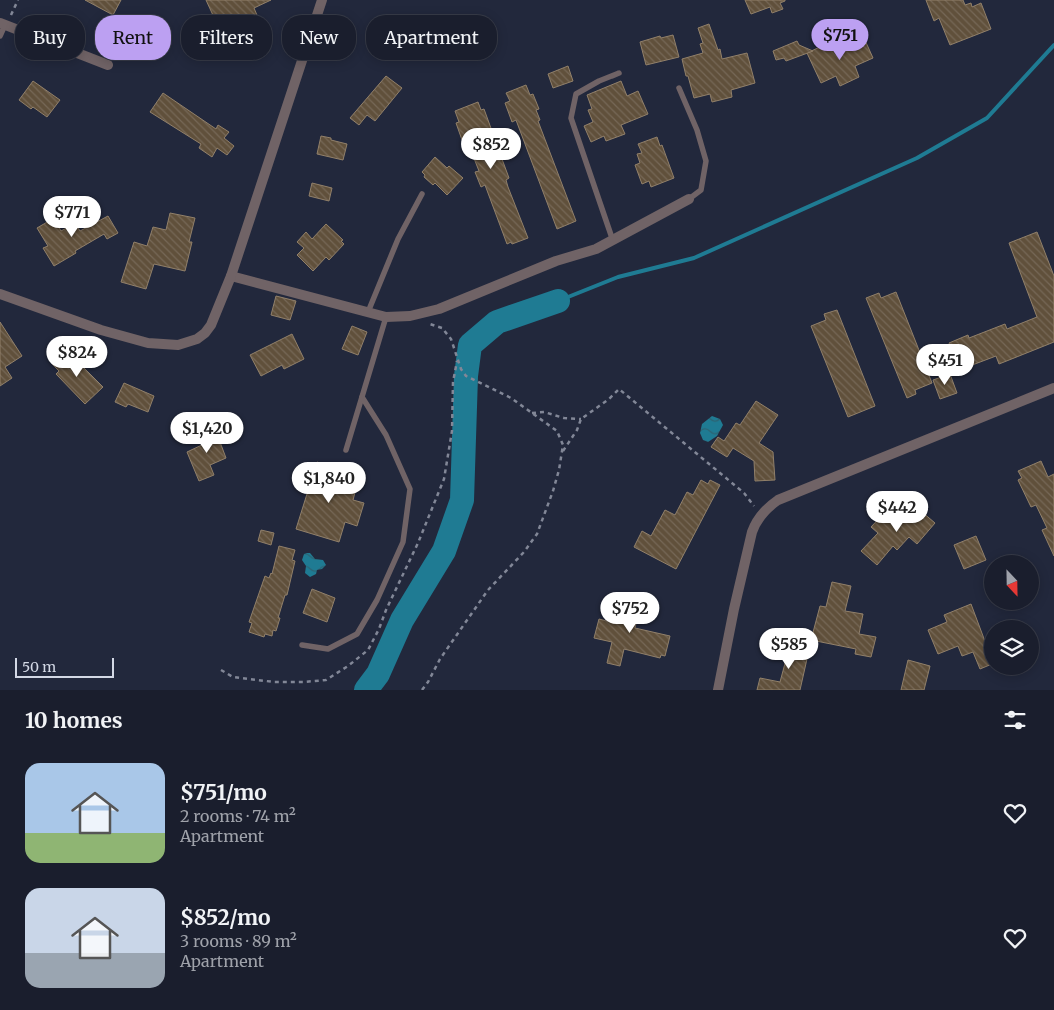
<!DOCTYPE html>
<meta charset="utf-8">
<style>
:root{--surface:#1a1e2d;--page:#232735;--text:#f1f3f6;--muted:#9fa2aa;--line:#383c49;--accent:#bca0f2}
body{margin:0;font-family:Merriweather,serif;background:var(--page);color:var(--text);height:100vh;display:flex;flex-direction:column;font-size:19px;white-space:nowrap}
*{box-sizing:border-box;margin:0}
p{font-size:16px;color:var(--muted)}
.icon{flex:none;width:28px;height:28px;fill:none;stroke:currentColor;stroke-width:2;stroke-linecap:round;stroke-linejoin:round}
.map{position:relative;height:690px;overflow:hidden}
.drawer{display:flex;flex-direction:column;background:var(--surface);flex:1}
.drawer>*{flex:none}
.guide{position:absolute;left:15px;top:15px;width:500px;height:45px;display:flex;gap:10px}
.needle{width:32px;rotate:158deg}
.buttons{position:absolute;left:984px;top:555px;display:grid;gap:10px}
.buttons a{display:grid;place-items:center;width:55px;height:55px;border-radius:50%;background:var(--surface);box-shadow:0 2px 12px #0003,0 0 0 1px var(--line);font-size:25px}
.scale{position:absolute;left:15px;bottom:12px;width:99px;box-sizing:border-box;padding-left:5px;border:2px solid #d3d8e5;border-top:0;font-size:14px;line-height:18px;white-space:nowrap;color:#d3d8e5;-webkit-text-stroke:4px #22283c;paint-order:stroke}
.price{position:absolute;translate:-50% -42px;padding:0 11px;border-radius:18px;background:#fff;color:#222;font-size:16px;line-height:32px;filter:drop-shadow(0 1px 2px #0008)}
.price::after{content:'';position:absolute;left:50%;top:30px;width:15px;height:11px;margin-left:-8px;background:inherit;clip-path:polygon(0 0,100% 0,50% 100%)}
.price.on{background:var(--accent);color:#111}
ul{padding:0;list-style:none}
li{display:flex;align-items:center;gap:15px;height:125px;padding:0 25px}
li span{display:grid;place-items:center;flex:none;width:140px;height:100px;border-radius:15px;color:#555}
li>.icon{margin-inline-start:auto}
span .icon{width:60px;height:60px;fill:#fffc;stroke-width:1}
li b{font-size:21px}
h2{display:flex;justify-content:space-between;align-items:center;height:60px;padding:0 25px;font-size:21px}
.chip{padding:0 18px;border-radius:20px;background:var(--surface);box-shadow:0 2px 12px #0003,0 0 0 1px var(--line);font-size:18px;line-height:45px}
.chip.on{background:var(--accent);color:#111}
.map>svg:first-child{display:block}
</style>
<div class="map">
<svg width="1054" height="690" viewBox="0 0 1054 690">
<defs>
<pattern id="water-waves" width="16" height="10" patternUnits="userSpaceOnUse" patternTransform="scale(1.25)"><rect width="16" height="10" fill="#1f7b93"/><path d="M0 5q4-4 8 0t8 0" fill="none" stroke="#2c6474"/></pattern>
<pattern id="building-back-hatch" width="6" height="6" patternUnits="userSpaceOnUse" patternTransform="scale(1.25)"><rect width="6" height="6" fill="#60503b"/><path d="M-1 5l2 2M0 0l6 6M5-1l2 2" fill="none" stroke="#766857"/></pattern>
</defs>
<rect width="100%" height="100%" fill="#22283c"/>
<!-- water -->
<g fill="url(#water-waves)">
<path d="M 712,416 L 720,419 L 723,425 L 717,436 L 708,442 L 703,440 L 700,433 L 702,424 Z"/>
<path d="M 307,553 L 310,553 L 315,559 L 323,560 L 326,565 L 322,569 L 317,570 L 316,574 L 310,577 L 305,573 L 306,566 L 302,560 L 304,554 Z"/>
</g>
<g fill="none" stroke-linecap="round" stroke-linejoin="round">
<!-- stream -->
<path stroke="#1f7b93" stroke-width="4" d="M 558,301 L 618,277 L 694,258 L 917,158 L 987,118 L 1054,45"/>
<!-- river -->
<path stroke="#1f7b93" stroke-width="24" d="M 366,690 L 378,674 L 402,620 L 444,551 L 462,500 L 466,376 L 470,345 L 497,322 L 558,301"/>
</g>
<!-- building -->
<g fill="url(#building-back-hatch)" stroke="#91806a">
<path d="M 85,0 L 121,0 L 113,15 Z"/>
<path d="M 206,0 L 271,0 L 254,8 L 259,20 L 220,37 L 215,24 L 217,24 Z"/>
<path d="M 745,0 L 785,0 L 785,1 L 780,3 L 783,9 L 772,13 L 770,7 L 751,14 Z"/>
<path d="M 926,0 L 963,0 L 965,5 L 971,3 L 972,7 L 981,3 L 991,29 L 950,45 L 939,18 L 934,21 Z"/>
<path d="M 709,24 L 718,50 L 720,49 L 722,59 L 747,53 L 755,83 L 731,90 L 732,97 L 712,102 L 710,94 L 694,98 L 688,76 L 686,76 L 682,59 L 703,53 L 700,44 L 703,43 L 698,28 Z"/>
<path d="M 673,35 L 679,57 L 646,65 L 640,42 L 660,36 L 661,38 Z"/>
<path d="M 864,38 L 873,58 L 855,66 L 859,77 L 840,86 L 836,76 L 821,83 L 807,53 L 837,39 L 841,48 Z"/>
<path d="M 797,41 L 799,45 L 813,51 L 786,61 L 784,58 L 776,60 L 773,51 Z"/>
<path d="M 568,66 L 573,81 L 553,88 L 548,74 Z"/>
<path d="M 386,76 L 402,88 L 375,121 L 367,115 L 359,125 L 350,118 Z"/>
<path d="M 33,81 L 60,100 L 47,117 L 33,107 L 31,109 L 19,100 Z"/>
<path d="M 621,81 L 627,96 L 638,91 L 648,114 L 621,125 L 625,134 L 606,141 L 604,136 L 591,142 L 584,126 L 593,122 L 588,110 L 592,109 L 587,95 Z"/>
<path d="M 526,85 L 530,95 L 533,94 L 539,109 L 536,110 L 540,120 L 538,121 L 576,221 L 557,229 L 516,120 L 512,122 L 505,103 L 510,101 L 506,93 Z"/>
<path d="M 163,93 L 216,129 L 218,125 L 229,132 L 224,138 L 234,146 L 227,155 L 217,148 L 212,157 L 199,148 L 201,144 L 150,112 Z"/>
<path d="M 478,102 L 481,110 L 484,109 L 492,131 L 488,132 L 491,139 L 490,140 L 498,161 L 502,159 L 509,178 L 506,180 L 508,187 L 528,238 L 512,244 L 511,242 L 507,244 L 485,185 L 481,187 L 475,172 L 479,171 L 466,138 L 462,140 L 456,123 L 459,122 L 455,111 Z"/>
<path d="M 321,136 L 331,138 L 331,140 L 347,144 L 343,160 L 317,154 Z"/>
<path d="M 657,137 L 660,146 L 662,145 L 674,178 L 651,187 L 649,181 L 642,184 L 635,165 L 640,163 L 637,154 L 642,153 L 638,144 Z"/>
<path d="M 435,157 L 447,168 L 449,166 L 463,178 L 447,195 L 435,183 L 433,185 L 424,177 L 425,175 L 422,172 Z"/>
<path d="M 312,183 L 332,188 L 329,201 L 309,196 Z"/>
<path d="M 170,213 L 195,218 L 189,242 L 192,242 L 185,271 L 154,264 L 146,289 L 121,282 L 134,242 L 147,246 L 153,227 L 166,230 Z"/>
<path d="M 108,216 L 118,233 L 107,239 L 104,234 L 75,251 L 76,253 L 54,266 L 43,248 L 48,246 L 37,228 L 54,218 L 61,231 L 75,223 L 80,231 Z"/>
<path d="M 326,224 L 343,240 L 341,241 L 344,244 L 329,260 L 326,257 L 313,271 L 297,255 L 304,248 L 297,242 L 306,232 L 312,239 Z"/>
<path d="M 1037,232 L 1054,276 L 1054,342 L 999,364 L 996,356 L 959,370 L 949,343 L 968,335 L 969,338 L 1005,324 L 1007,329 L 1037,317 L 1009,243 Z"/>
<path d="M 896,292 L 932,383 L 915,390 L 916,394 L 907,398 L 866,298 L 879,293 L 881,298 Z"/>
<path d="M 276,296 L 296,301 L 290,320 L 271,315 Z"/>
<path d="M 837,310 L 875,406 L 848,417 L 811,326 L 826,320 L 824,314 Z"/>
<path d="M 0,322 L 22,356 L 5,367 L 12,378 L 0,386 Z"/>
<path d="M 352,326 L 367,332 L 358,355 L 342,349 Z"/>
<path d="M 292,334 L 304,359 L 284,369 L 282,365 L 261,376 L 250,355 Z"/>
<path d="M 62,354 L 69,361 L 73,357 L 103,387 L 85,404 L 56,374 L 59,371 L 52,364 Z"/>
<path d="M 950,374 L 957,393 L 940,399 L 933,380 Z"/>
<path d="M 124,383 L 154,396 L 148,412 L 128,404 L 126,407 L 115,402 Z"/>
<path d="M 756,401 L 778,415 L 759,443 L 773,452 L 775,480 L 755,481 L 754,461 L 733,448 L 727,457 L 711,447 L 718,437 L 724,441 L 736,423 L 740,425 Z"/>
<path d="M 217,427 L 223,441 L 220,442 L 226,458 L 210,465 L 214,475 L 199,481 L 187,452 L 206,443 L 202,434 Z"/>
<path d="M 1041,461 L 1048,477 L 1054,474 L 1054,556 L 1042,530 L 1047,528 L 1036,505 L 1031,507 L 1018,480 L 1022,478 L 1018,471 Z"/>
<path d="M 317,462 L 352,473 L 348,487 L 356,489 L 353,500 L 364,503 L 357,526 L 345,522 L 339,542 L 296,529 Z"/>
<path d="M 701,480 L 708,484 L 710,480 L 720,485 L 676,569 L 634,547 L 642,531 L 651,536 L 665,510 L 675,515 L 687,492 L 693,495 Z"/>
<path d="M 915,506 L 935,523 L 917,544 L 909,537 L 897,550 L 893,546 L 877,565 L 861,551 L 878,533 L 871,527 L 885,512 L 899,524 Z"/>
<path d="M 261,530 L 274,533 L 271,545 L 258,541 Z"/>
<path d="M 976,536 L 986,560 L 964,569 L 954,545 Z"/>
<path d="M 279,546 L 295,550 L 292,560 L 295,561 L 287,595 L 285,595 L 278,618 L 280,618 L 276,631 L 273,630 L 272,636 L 265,634 L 264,637 L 249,632 L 252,623 L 249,622 L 265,576 L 269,578 L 271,573 L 272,574 Z"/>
<path d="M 832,582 L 851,586 L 845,611 L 863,614 L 859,634 L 876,637 L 871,657 L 855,654 L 856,649 L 811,640 L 820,606 L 826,607 Z"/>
<path d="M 312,589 L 335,598 L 327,622 L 303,613 Z"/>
<path d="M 626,596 L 642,599 L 635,628 L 670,636 L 665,656 L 661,655 L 660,658 L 624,649 L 620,666 L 607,663 L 612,642 L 594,638 L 599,619 L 615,623 L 620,605 L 623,606 Z"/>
<path d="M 971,604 L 992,660 L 992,664 L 980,669 L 973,652 L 962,656 L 958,646 L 938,654 L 928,630 L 947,622 L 944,615 Z"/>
<path d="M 781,643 L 809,650 L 800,690 L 757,690 L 760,678 L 780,682 L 787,656 L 778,654 Z"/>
<path d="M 908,660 L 930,666 L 924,690 L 901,690 Z"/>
</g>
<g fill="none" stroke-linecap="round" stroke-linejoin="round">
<!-- path -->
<g stroke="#828797" stroke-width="2.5" stroke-dasharray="4 4" stroke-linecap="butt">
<path d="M 11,15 L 18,0"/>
<path d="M 532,413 L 544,412 L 564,418 L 581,419"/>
<path d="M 563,451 L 577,430 L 581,419 L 609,399 L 619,389 L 744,493 L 754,506"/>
<path d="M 221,670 L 233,677 L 274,682 L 303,682 L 326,680 L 348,666 L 368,650 L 379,629 L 386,610 L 418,543 L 444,479 L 452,431 L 453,382 L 457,361"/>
<path d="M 422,690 L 428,682 L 440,659 L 488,590 L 524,552 L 537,534 L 553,491 L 559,470 L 563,445 L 557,431 L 532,413 L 511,398 L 466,376 L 461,369 L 451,339 L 442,328 L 430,324"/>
</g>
<!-- lane -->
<g stroke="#706366" stroke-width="5.5">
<path d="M 0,36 L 5,25"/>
<path d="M 612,76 L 619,73 L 599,81 L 576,94 L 571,118 L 612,238"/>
<path d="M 679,88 L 697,130 L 706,161 L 701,190 L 689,199"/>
<path d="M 368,312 L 398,239 L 422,194"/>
<path d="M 346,450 L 386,317"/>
<path d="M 302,645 L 328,649 L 357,634 L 377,600 L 403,542 L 410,489 L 386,435 L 362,397"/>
</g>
<!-- street -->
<g stroke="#706366" stroke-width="10">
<path d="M 0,23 L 108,65"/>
<path d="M 231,276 L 386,317 L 410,316 L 439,309 L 556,261 L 596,249 L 689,199"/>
<path d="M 0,294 L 101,330 L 148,343 L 178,345 L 197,339 L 205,333 L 211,325 L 231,276 L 322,0"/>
<path d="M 718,690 L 734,609 L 752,532 C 757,518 765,509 778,500 L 1054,388"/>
</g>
</g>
</svg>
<div class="buttons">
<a><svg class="needle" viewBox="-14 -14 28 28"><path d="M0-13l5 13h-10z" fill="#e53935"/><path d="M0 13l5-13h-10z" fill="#9fa2aa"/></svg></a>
<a><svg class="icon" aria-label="layers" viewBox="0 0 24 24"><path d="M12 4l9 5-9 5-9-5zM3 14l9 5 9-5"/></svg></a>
</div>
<div class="scale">50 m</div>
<b class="price on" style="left:840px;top:61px">$751</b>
<b class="price" style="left:491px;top:170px">$852</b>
<b class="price" style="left:72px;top:238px">$771</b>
<b class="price" style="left:77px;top:378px">$824</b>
<b class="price" style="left:945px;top:386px">$451</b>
<b class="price" style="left:207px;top:454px">$1,420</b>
<b class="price" style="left:329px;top:504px">$1,840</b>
<b class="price" style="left:897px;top:533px">$442</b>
<b class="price" style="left:630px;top:634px">$752</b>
<b class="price" style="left:789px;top:670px">$585</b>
<div class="guide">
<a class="chip">Buy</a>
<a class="chip on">Rent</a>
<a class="chip">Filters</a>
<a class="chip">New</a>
<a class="chip">Apartment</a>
</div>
</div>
<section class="drawer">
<h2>10 homes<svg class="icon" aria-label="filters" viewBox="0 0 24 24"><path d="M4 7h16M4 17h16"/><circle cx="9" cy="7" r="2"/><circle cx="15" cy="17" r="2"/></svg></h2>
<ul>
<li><span style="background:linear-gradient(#a9c7e8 70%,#8fb573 0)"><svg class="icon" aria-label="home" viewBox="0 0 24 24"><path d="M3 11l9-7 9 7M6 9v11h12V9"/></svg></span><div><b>$751/mo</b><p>2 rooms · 74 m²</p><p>Apartment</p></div><svg class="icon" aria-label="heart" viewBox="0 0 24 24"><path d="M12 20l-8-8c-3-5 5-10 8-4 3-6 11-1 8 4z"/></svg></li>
<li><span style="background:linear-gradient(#c9d6e8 65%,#9aa5b1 0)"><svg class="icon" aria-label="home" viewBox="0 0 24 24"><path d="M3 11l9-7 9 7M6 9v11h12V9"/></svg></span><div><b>$852/mo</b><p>3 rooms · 89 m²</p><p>Apartment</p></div><svg class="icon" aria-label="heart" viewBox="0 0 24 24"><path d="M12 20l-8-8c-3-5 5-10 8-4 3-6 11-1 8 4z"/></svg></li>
</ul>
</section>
